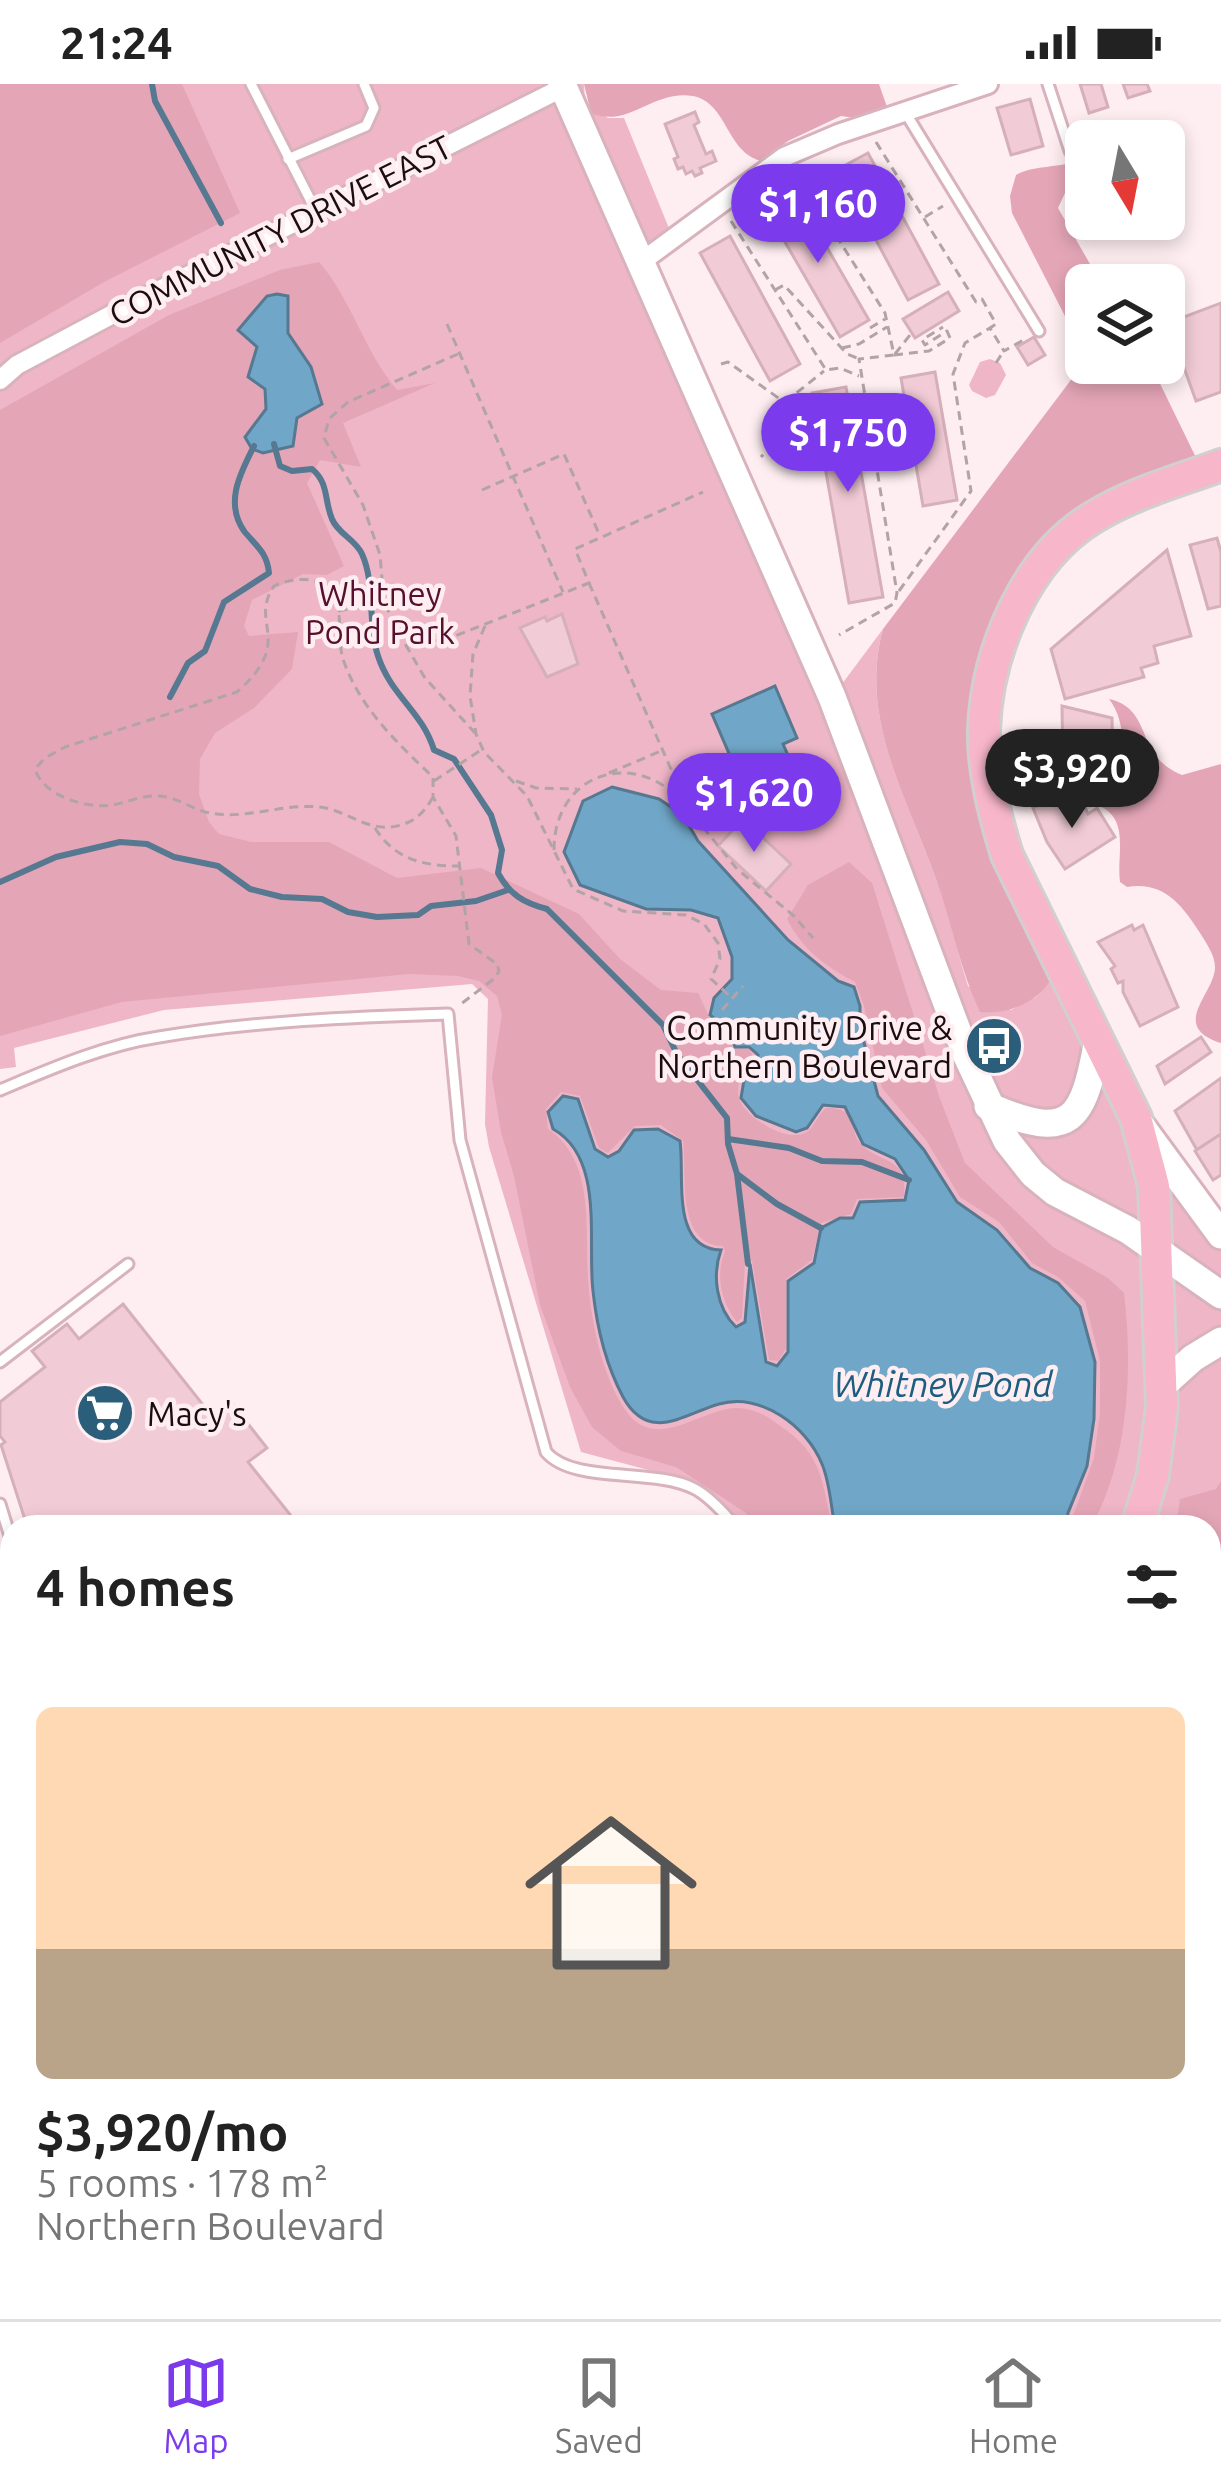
<!DOCTYPE html>
<meta charset="utf-8">
<style>
:root{--surface:#fff;--page:#f6f6f6;--text:#222;--muted:#767676;--line:#e0e0e0;--accent:#7c3aed}
body{margin:0;font-family:Ubuntu,sans-serif;background:var(--page);color:var(--text);height:100vh;display:flex;flex-direction:column;font-size:45px;white-space:nowrap}
*{box-sizing:border-box;margin:0}
p{font-size:39px;color:var(--muted)}
.icon{flex:none;width:66px;height:66px;fill:none;stroke:currentColor;stroke-width:2;stroke-linecap:round;stroke-linejoin:round}
.map{position:relative;flex:1;overflow:hidden}
.drawer{position:absolute;left:0px;top:1431px;width:1221px;height:804px;display:flex;flex-direction:column;background:var(--surface);border-radius:36px 36px 0 0;box-shadow:0 6px 18px #0003}
.drawer>*{flex:none}
.needle{width:78px;rotate:170deg}
.fabs{position:absolute;left:1065px;top:36px;display:grid;gap:24px}
.fabs a{display:grid;place-items:center;width:120px;height:120px;border-radius:18px;background:var(--surface);box-shadow:0 6px 18px #0003;font-size:60px}
.price{position:absolute;translate:-50% -102px;padding:0 27px;border-radius:42px;background:var(--accent);color:#fff;font-size:39px;line-height:78px;filter:drop-shadow(0 3px 6px #0008)}
.price::after{content:'';position:absolute;left:50%;top:72px;width:36px;height:27px;margin-left:-18px;background:inherit;clip-path:polygon(0 0,100% 0,50% 100%)}
.price.current{background:#222;color:#fff}
ul{padding:0;list-style:none}
li{display:grid;align-content:center;gap:24px;height:636px;padding:0 36px}
li span{display:grid;place-items:center;height:372px;border-radius:18px;color:#555}
li>.icon{margin-inline-start:auto}
span .icon{width:216px;height:216px;fill:#fffc;stroke-width:1}
li b{font-size:51px}
h2{display:flex;justify-content:space-between;align-items:center;height:144px;padding:0 36px;font-size:51px}
.status{display:flex;justify-content:space-between;align-items:center;height:84px;padding:0 60px;background:var(--surface);direction:ltr}
.status svg{height:33px;fill:currentColor}
.tab-bar{display:flex;justify-content:space-around;align-items:center;height:168px;border-top:3px solid var(--line);background:var(--surface);font-size:33px;color:var(--muted)}
.tab-bar a{display:grid;justify-items:center;gap:6px}
.tab-bar .current{color:var(--accent)}
.map>svg:first-child{display:block}
</style>
<div class="status"><b>21:24</b><svg viewBox="0 0 49 12"><path d="M0 12V9h3v3zM5 12V6h3v6zM10 12V3h3v9zM15 12V0h3v12zM26 1h20v11H26zM47 4h2v5h-2z"/></svg></div>
<div class="map">
<svg width="1221" height="2235" viewBox="0 0 1221 2235">
<rect width="100%" height="100%" fill="#feeef2"/>
<!-- green -->
<g fill="#eeb6c6">
<path d="M 0,0 L 584,0 L 585,19 L 608,34 L 624,34 L 673,154 L 641,179 L 833,612 L 883,545 C 858,632 908,716 936,795 C 949,830 957,867 968,902 L 1011,926 L 1036,913 L 1052,895 L 1064,891 L 1221,1151 L 1221,2069 L 1209,2061 L 1209,1443 L 748,1443 L 693,1398 L 581,1368 L 489,1063 L 485,1040 L 488,915 L 472,900 L 164,926 L 14,964 L 16,983 L 0,985 Z"/>
<path d="M 990,275 L 1000,279 L 1006,291 L 995,311 L 986,314 L 972,307 L 969,301 L 980,278 Z"/>
</g>
<!-- forest -->
<g fill="#e4a6b7" fill-rule="evenodd">
<path d="M 0,0 L 182,0 L 240,129 L 104,198 L 0,259 Z"/>
<path d="M 584,0 L 879,0 L 887,23 L 870,36 L 841,32 L 788,57 L 762,77 C 726,69 728,19 693,12 C 653,5 629,45 591,29 Z"/>
<path d="M 1081,75 L 1058,124 L 1102,201 L 1086,201 L 1086,273 L 1012,129 L 1010,112 L 1016,91 C 1036,80 1060,85 1081,75 Z"/>
<path d="M 319,178 C 352,216 364,267 397,306 L 435,299 L 343,339 L 361,383 L 320,376 L 307,399 L 344,482 L 327,491 L 303,490 L 252,516 L 244,542 L 249,552 L 298,548 L 292,585 L 254,624 L 215,649 L 200,675 L 199,710 L 209,738 L 219,750 L 251,758 L 329,758 L 397,794 L 481,784 L 579,830 L 620,875 L 661,906 L 698,909 L 713,941 L 726,946 L 733,964 L 749,965 L 756,977 L 745,982 C 740,994 735,1006 741,1019 C 750,1036 791,1061 808,1047 C 815,1041 819,1030 826,1024 C 863,1024 845,1047 864,1063 C 887,1081 907,1074 904,1113 L 857,1115 L 851,1130 L 821,1139 L 812,1176 L 786,1195 L 786,1265 L 778,1277 L 769,1276 L 752,1177 L 745,1178 L 742,1234 L 737,1238 C 721,1218 715,1191 725,1167 L 723,1162 C 676,1161 687,1092 683,1057 L 661,1041 L 635,1042 L 608,1069 L 599,1064 L 580,1012 L 561,1008 L 546,1025 L 548,1045 C 599,1079 583,1154 589,1207 C 593,1245 602,1287 622,1321 C 653,1373 697,1325 737,1324 C 753,1324 767,1332 779,1341 C 795,1352 808,1363 816,1381 C 825,1399 827,1423 832,1443 L 756,1443 L 746,1429 L 676,1383 L 621,1367 L 592,1343 L 570,1303 L 540,1221 L 514,1092 L 501,1048 L 492,993 L 502,931 L 497,912 L 479,897 L 458,892 L 409,890 L 122,918 L 0,952 L 0,326 L 169,231 L 280,186 ZM 289,229 L 288,249 L 311,283 L 295,343 L 266,325 L 265,305 L 248,293 L 257,263 L 247,256 Z"/>
<path d="M 1086,276 L 1150,279 L 1203,388 L 1127,415 L 1030,498 L 984,645 L 1052,894 C 1038,919 1007,931 980,928 C 960,886 952,840 936,795 C 908,716 858,633 883,545 Z"/>
<path d="M 1109,615 C 1154,625 1134,672 1182,691 L 1221,680 L 1221,959 C 1168,942 1215,910 1215,883 C 1215,871 1206,859 1200,849 C 1182,821 1164,797 1127,803 L 1120,798 C 1116,769 1132,732 1094,720 C 1124,698 1132,645 1109,615 Z"/>
<path d="M 849,778 L 872,799 L 940,1015 L 965,1079 L 1053,1163 L 1108,1194 L 1124,1209 C 1133,1284 1129,1376 1091,1443 L 1069,1443 L 1094,1374 L 1100,1329 L 1100,1277 L 1085,1217 L 1058,1193 L 1032,1179 L 999,1138 L 960,1113 L 926,1056 L 882,1004 L 864,922 L 855,898 C 825,882 802,865 787,835 L 808,801 Z"/>
<path d="M 1221,1397 L 1221,1587 L 1209,1570 L 1209,1443 L 1176,1443 L 1180,1415 L 1216,1405 Z"/>
<path d="M 1209,2061 L 1221,2069 L 1221,2235 L 859,2235 L 877,2223 L 1209,2223 Z"/>
</g>
<!-- water -->
<g fill="#70a6c7" stroke="#567890" stroke-width="3">
<path d="M 277,210 L 288,212 L 288,249 L 311,283 L 322,320 L 297,334 L 293,362 L 263,369 L 252,365 L 245,353 L 266,325 L 265,305 L 248,293 L 257,263 L 238,246 L 267,212 Z"/>
<path d="M 775,602 L 797,654 L 783,660 L 794,685 L 760,700 L 749,676 L 734,681 L 712,630 Z"/>
<path d="M 612,703 L 659,715 L 683,731 L 698,757 L 788,856 L 838,897 L 854,903 L 860,922 L 860,943 L 878,1012 L 924,1066 L 957,1118 L 997,1146 L 1030,1184 L 1058,1199 L 1080,1223 L 1095,1278 L 1094,1335 L 1087,1382 L 1068,1429 L 1066,1443 L 835,1443 C 831,1423 830,1399 822,1380 C 807,1342 760,1308 719,1320 C 684,1330 649,1360 623,1313 C 605,1279 597,1245 593,1207 C 587,1157 605,1074 553,1045 L 548,1028 L 563,1012 L 578,1015 L 595,1065 L 608,1073 L 619,1067 L 634,1046 L 658,1045 L 680,1057 C 685,1092 670,1165 721,1166 C 712,1191 716,1224 736,1243 L 745,1238 L 750,1180 L 766,1278 L 777,1282 L 788,1268 L 788,1197 L 814,1179 L 821,1144 L 840,1134 L 853,1134 L 860,1118 L 905,1116 L 909,1096 L 895,1075 L 863,1060 L 845,1023 L 823,1021 L 807,1044 L 796,1048 L 756,1032 L 741,1014 L 746,984 L 758,978 L 758,971 L 749,963 L 735,963 L 727,944 L 710,931 L 714,914 L 732,895 L 732,873 L 718,834 L 691,826 L 646,825 L 580,801 L 564,768 L 583,717 Z"/>
</g>
<g fill="none" stroke-linecap="round" stroke-linejoin="round">
<!-- stream -->
<g stroke="#567890" stroke-width="6">
<path d="M 152,0 L 155,17 L 221,139"/>
<path d="M 274,360 L 280,382 L 292,387 L 312,385 C 329,399 324,416 332,435 C 338,450 355,455 362,470 C 376,501 367,539 378,572 C 391,612 422,627 434,666 L 454,675 L 491,731 L 502,766 L 498,789 C 510,811 524,819 547,825 L 663,941 L 677,970 L 727,1034 L 728,1060 L 737,1090 L 777,1120 L 821,1144"/>
<path d="M 170,613 L 188,579 L 205,567 L 224,518 L 269,489 C 267,468 256,462 244,447 C 224,418 241,388 254,362"/>
<path d="M 0,798 L 56,773 L 120,758 L 147,760 L 174,773 L 218,782 L 250,805 L 282,813 L 322,815 L 348,828 L 377,833 L 418,831 L 431,822 L 476,817 L 508,806"/>
<path d="M 728,1055 L 789,1064 L 822,1077 L 862,1078 L 909,1096"/>
<path d="M 737,1090 L 748,1180"/>
<path d="M 1209,1490 L 1221,1477"/>
</g>
</g>
<!-- building -->
<g fill="#f1cbd5" stroke="#d5b0ba" stroke-width="3">
<path d="M 1080,0 L 1101,0 L 1108,23 L 1089,29 Z"/>
<path d="M 1123,0 L 1147,0 L 1150,7 L 1128,14 Z"/>
<path d="M 1030,15 L 1043,62 L 1011,71 L 997,24 Z"/>
<path d="M 695,28 L 699,38 L 694,41 L 706,70 L 712,67 L 716,77 L 700,84 L 702,89 L 695,92 L 692,87 L 686,90 L 683,83 L 678,85 L 674,75 L 678,73 L 665,40 Z"/>
<path d="M 868,69 L 939,200 L 908,216 L 838,85 Z"/>
<path d="M 796,110 L 869,236 L 840,253 L 767,127 Z"/>
<path d="M 730,152 L 800,280 L 770,297 L 700,169 Z"/>
<path d="M 948,208 L 959,227 L 915,254 L 903,235 Z"/>
<path d="M 1221,219 L 1221,308 L 1196,317 L 1168,239 Z"/>
<path d="M 1034,253 L 1045,271 L 1028,281 L 1017,263 Z"/>
<path d="M 935,288 L 957,416 L 923,422 L 901,294 Z"/>
<path d="M 846,303 L 883,513 L 849,519 L 812,309 Z"/>
<path d="M 1217,454 L 1221,468 L 1221,522 L 1208,525 L 1190,461 Z"/>
<path d="M 1167,466 L 1191,552 L 1154,562 L 1158,579 L 1141,584 L 1144,593 L 1065,615 L 1051,565 Z"/>
<path d="M 562,530 L 578,580 L 547,593 L 520,544 L 545,533 L 547,537 Z"/>
<path d="M 1062,622 L 1112,634 L 1113,696 L 1081,704 L 1081,679 L 1063,680 Z"/>
<path d="M 1059,712 L 1066,732 L 1085,723 L 1088,730 L 1097,724 L 1115,753 L 1065,785 L 1047,758 L 1033,724 Z"/>
<path d="M 743,735 L 791,780 L 766,807 L 718,762 Z"/>
<path d="M 1132,841 L 1134,846 L 1143,841 L 1178,923 L 1140,942 L 1123,908 L 1123,897 L 1118,899 L 1111,885 L 1115,882 L 1098,858 Z"/>
<path d="M 1201,953 L 1211,968 L 1165,1000 L 1157,982 Z"/>
<path d="M 1221,994 L 1221,1050 L 1197,1066 L 1175,1027 Z"/>
<path d="M 1221,1050 L 1221,1091 L 1213,1096 L 1195,1067 Z"/>
<path d="M 123,1220 L 215,1336 L 234,1322 L 267,1364 L 248,1378 L 300,1443 L 48,1443 L 43,1437 L 27,1442 L 1,1361 L 5,1358 L 0,1352 L 0,1318 L 45,1283 L 32,1267 L 67,1240 L 79,1255 Z"/>
<path d="M 12,1630 L 12,1663 L 5,1669 L 0,1663 L 0,1639 Z"/>
<path d="M 4,1806 L 12,1816 L 12,1839 L 0,1848 L 0,1808 Z"/>
<path d="M 12,1948 L 12,1988 L 8,1991 L 0,1979 L 0,1957 Z"/>
<path d="M 32,2223 L 40,2223 L 49,2235 L 15,2235 Z"/>
<path d="M 354,2223 L 367,2223 L 376,2235 L 338,2235 Z"/>
<path d="M 666,2223 L 712,2223 L 721,2235 L 650,2235 L 657,2226 Z"/>
<path d="M 747,2223 L 791,2223 L 774,2235 L 755,2235 Z"/>
</g>
<g fill="none" stroke-linecap="round" stroke-linejoin="round">
<!-- lane casing -->
<g stroke="#d8b3bd" stroke-width="15">
<g id="lane">
<path d="M 251,0 L 316,127"/>
<path d="M 1048,0 L 1070,67"/>
<path d="M 905,28 L 1039,247"/>
<path d="M 288,75 L 366,42 L 374,24 L 364,0"/>
<path d="M 0,1006 C 50,985 105,961 159,953 C 254,937 352,933 448,930 L 460,1056 L 546,1368 C 573,1400 653,1384 693,1404 C 708,1411 725,1430 736,1443"/>
<path d="M 0,1278 L 128,1180"/>
<path d="M 0,1420 L 12,1459"/>
</g>
</g>
<!-- street casing -->
<g stroke="#d8b3bd" stroke-width="24">
<g id="street">
<path d="M 641,178 L 784,73 L 838,50 L 988,0"/>
<path d="M 0,296 L 17,281 L 128,222 L 564,3"/>
<path d="M 0,1727 L 12,1743"/>
<path d="M 0,1765 L 12,1756"/>
<path d="M 0,2057 L 12,2047"/>
<path d="M 392,2223 L 402,2235"/>
<path d="M 140,2235 L 155,2223"/>
</g>
</g>
<!-- secondary casing -->
<g stroke="#d8b3bd" stroke-width="33">
<g id="secondary">
<path d="M 562,0 L 832,613 L 966,970 L 1007,1057 L 1033,1090 L 1055,1108 L 1128,1146 L 1221,1211"/>
<path d="M 988,1022 C 1073,1059 1083,1036 1098,956"/>
<path d="M 1138,1038 L 1221,1151"/>
<path d="M 1162,1302 L 1193,1274 L 1221,1257"/>
<path d="M 1209,2061 L 1221,2069"/>
</g>
</g>
<!-- primary casing -->
<g stroke="#d1cfcf" stroke-width="36">
<g id="primary">
<path d="M 1137,1443 L 1153,1391 L 1162,1323 L 1154,1102 L 1136,1034 L 1007,771 C 995,731 983,688 984,645 C 987,568 1025,474 1094,433 C 1133,409 1178,397 1221,381"/>
<path d="M 528,2235 L 540,2223"/>
</g>
</g>
<!-- path -->
<g stroke="#b2a3a7" stroke-width="3" stroke-dasharray="9 6" stroke-linecap="butt">
<path d="M 876,58 L 976,218 L 982,215 L 996,240 L 990,244 L 1004,267 L 1027,254"/>
<path d="M 796,88 L 885,229 L 894,271 L 859,275 L 897,509 L 895,519 L 839,551"/>
<path d="M 925,133 L 943,122"/>
<path d="M 731,137 L 826,286 L 840,284 L 859,292"/>
<path d="M 775,206 L 784,201 L 847,270 L 857,274"/>
<path d="M 447,240 L 563,508"/>
<path d="M 870,244 L 885,235"/>
<path d="M 842,264 L 859,260 L 887,243"/>
<path d="M 458,270 L 348,318 L 329,335 L 324,354 L 363,421 L 380,471 L 384,518 L 397,546 L 425,594 L 475,649"/>
<path d="M 895,270 L 910,251"/>
<path d="M 894,271 L 929,267 L 950,254 L 947,247 L 925,261 L 922,256 L 943,243"/>
<path d="M 996,279 L 1003,268"/>
<path d="M 721,280 L 728,278 L 784,318 L 778,354 L 761,373"/>
<path d="M 785,318 L 824,287"/>
<path d="M 482,406 L 564,370 L 600,452"/>
<path d="M 589,499 L 689,726 L 737,785 L 794,832 L 813,854"/>
<path d="M 899,507 L 971,407 L 953,290 L 965,259 L 990,244"/>
<path d="M 338,527 L 382,518"/>
<path d="M 485,542 L 473,570 L 470,612 L 476,650 L 484,668 L 527,712 L 573,805 L 623,827 L 686,831 L 704,840 L 718,859 L 720,875 L 711,895 L 732,914"/>
<path d="M 399,547 L 429,557 L 445,556 L 589,499 L 575,465 L 703,408"/>
<path d="M 609,689 L 661,667"/>
<path d="M 434,697 L 481,666"/>
<path d="M 516,697 L 536,704 L 577,705"/>
<path d="M 433,713 C 423,731 411,741 390,743 C 364,745 345,726 320,723 C 283,719 247,736 210,729 C 192,726 177,712 158,712 C 142,711 128,718 113,721 C 86,725 43,712 35,685 L 45,674 L 65,663 L 237,608 C 296,556 248,540 274,502 C 289,495 314,491 327,504 C 346,521 336,553 343,575 C 359,623 397,659 433,693 L 433,713 L 456,752 L 469,860 L 497,880 L 499,887 L 495,894 L 461,920"/>
<path d="M 375,744 C 395,776 424,782 459,782"/>
<path d="M 554,766 C 554,688 636,663 684,720"/>
<path d="M 722,926 L 743,902"/>
<path d="M 1209,1595 L 1221,1587"/>
<path d="M 1209,1652 L 1221,1664"/>
<path d="M 1209,2009 L 1221,2017"/>
</g>
<!-- lane -->
<use href="#lane" stroke="#fff" stroke-width="9"/>
<!-- street -->
<use href="#street" stroke="#fff" stroke-width="18"/>
<!-- secondary -->
<use href="#secondary" stroke="#fff" stroke-width="27"/>
<!-- primary -->
<use href="#primary" stroke="#f8b6cb" stroke-width="30"/>
</g>
<!-- icons -->
<defs>
<g id="bus-disc" transform="scale(3)"><circle r="9.5" fill="#2b5e7b" stroke="#feeef2"/><path d="M-5-6H5V4H4V6H2V4H-2V6H-4V4H-5ZM-3.5-4V0h7V-4ZM-3.5 1.2v1.5H-2V1.2ZM2 1.2v1.5H3.5V1.2Z" fill="#fff"/></g>
<g id="supermarket-disc" transform="scale(3)"><circle r="9.5" fill="#2b5e7b" stroke="#feeef2"/><path d="M-6-5.5h2.5l.6 2H6L4.5 2H-2.5L-4.4-4H-6ZM-1.5 3.2a1.3 1.3 0 1 0 .1 0ZM3 3.2a1.3 1.3 0 1 0 .1 0Z" fill="#fff"/></g>
</defs>
<g fill-rule="evenodd">
<use href="#bus-disc" x="994" y="962"/>
<use href="#supermarket-disc" x="105" y="1329"/>
</g>
<g text-anchor="middle" dominant-baseline="central" stroke-width="9" stroke-linejoin="round" paint-order="stroke">
<!-- street labels -->
<g font-size="33" fill="#1a0d11" stroke="#feeef2">
<text transform="translate(280 146) rotate(-27)">COMMUNITY DRIVE EAST</text>
</g>
<!-- park labels -->
<g font-size="33" fill="#560f2d" stroke="#feeef2">
<text x="380" y="509">Whitney<tspan x="380" dy="38">Pond Park</tspan></text>
</g>
<!-- poi labels -->
<g font-size="33" fill="#1a0d11" stroke="#feeef2" text-anchor="end">
<text x="952" y="943">Community Drive &amp;<tspan x="952" dy="38">Northern Boulevard</tspan></text>
<text x="147" y="1329" text-anchor="start">Macy's</text>
</g>
<!-- water labels -->
<g font-size="36" font-style="italic" fill="#1d5e80" stroke="#feeef2">
<text x="943" y="1299">Whitney Pond</text>
</g>
</g>
</svg>
<div class="fabs">
<a><svg class="needle" viewBox="-14 -14 28 28"><path d="M0-13l5 13h-10z" fill="#e53935"/><path d="M0 13l5-13h-10z" fill="#767676"/></svg></a>
<a><svg class="icon" aria-label="layers" viewBox="0 0 24 24"><path d="M12 4l9 5-9 5-9-5zM3 14l9 5 9-5"/></svg></a>
</div>
<b class="price" style="left:818px;top:182px">$1,160</b>
<b class="price" style="left:848px;top:411px">$1,750</b>
<b class="price current" style="left:1072px;top:747px">$3,920</b>
<b class="price" style="left:754px;top:771px">$1,620</b>
<section class="drawer">
<h2>4 homes<svg class="icon" aria-label="filters" viewBox="0 0 24 24"><path d="M4 7h16M4 17h16"/><circle cx="9" cy="7" r="2"/><circle cx="15" cy="17" r="2"/></svg></h2>
<ul>
<li><span style="background:linear-gradient(#ffd9b3 65%,#b9a48a 0)"><svg class="icon" aria-label="home" viewBox="0 0 24 24"><path d="M3 11l9-7 9 7M6 9v11h12V9"/></svg></span><div><b>$3,920/mo</b><p>5 rooms · 178 m²</p><p>Northern Boulevard</p></div></li>
</ul>
</section>
</div>
<nav class="tab-bar">
<a class="current"><svg class="icon" aria-label="map" viewBox="0 0 24 24"><path d="M3 6l6-2 6 2 6-2v14l-6 2-6-2-6 2zM9 4v14M15 6v14"/></svg>Map</a>
<a><svg class="icon" aria-label="saved" viewBox="0 0 24 24"><path d="M7 4h10v16l-5-4-5 4z"/></svg>Saved</a>
<a><svg class="icon" aria-label="home" viewBox="0 0 24 24"><path d="M3 11l9-7 9 7M6 9v11h12V9"/></svg>Home</a>
</nav>
